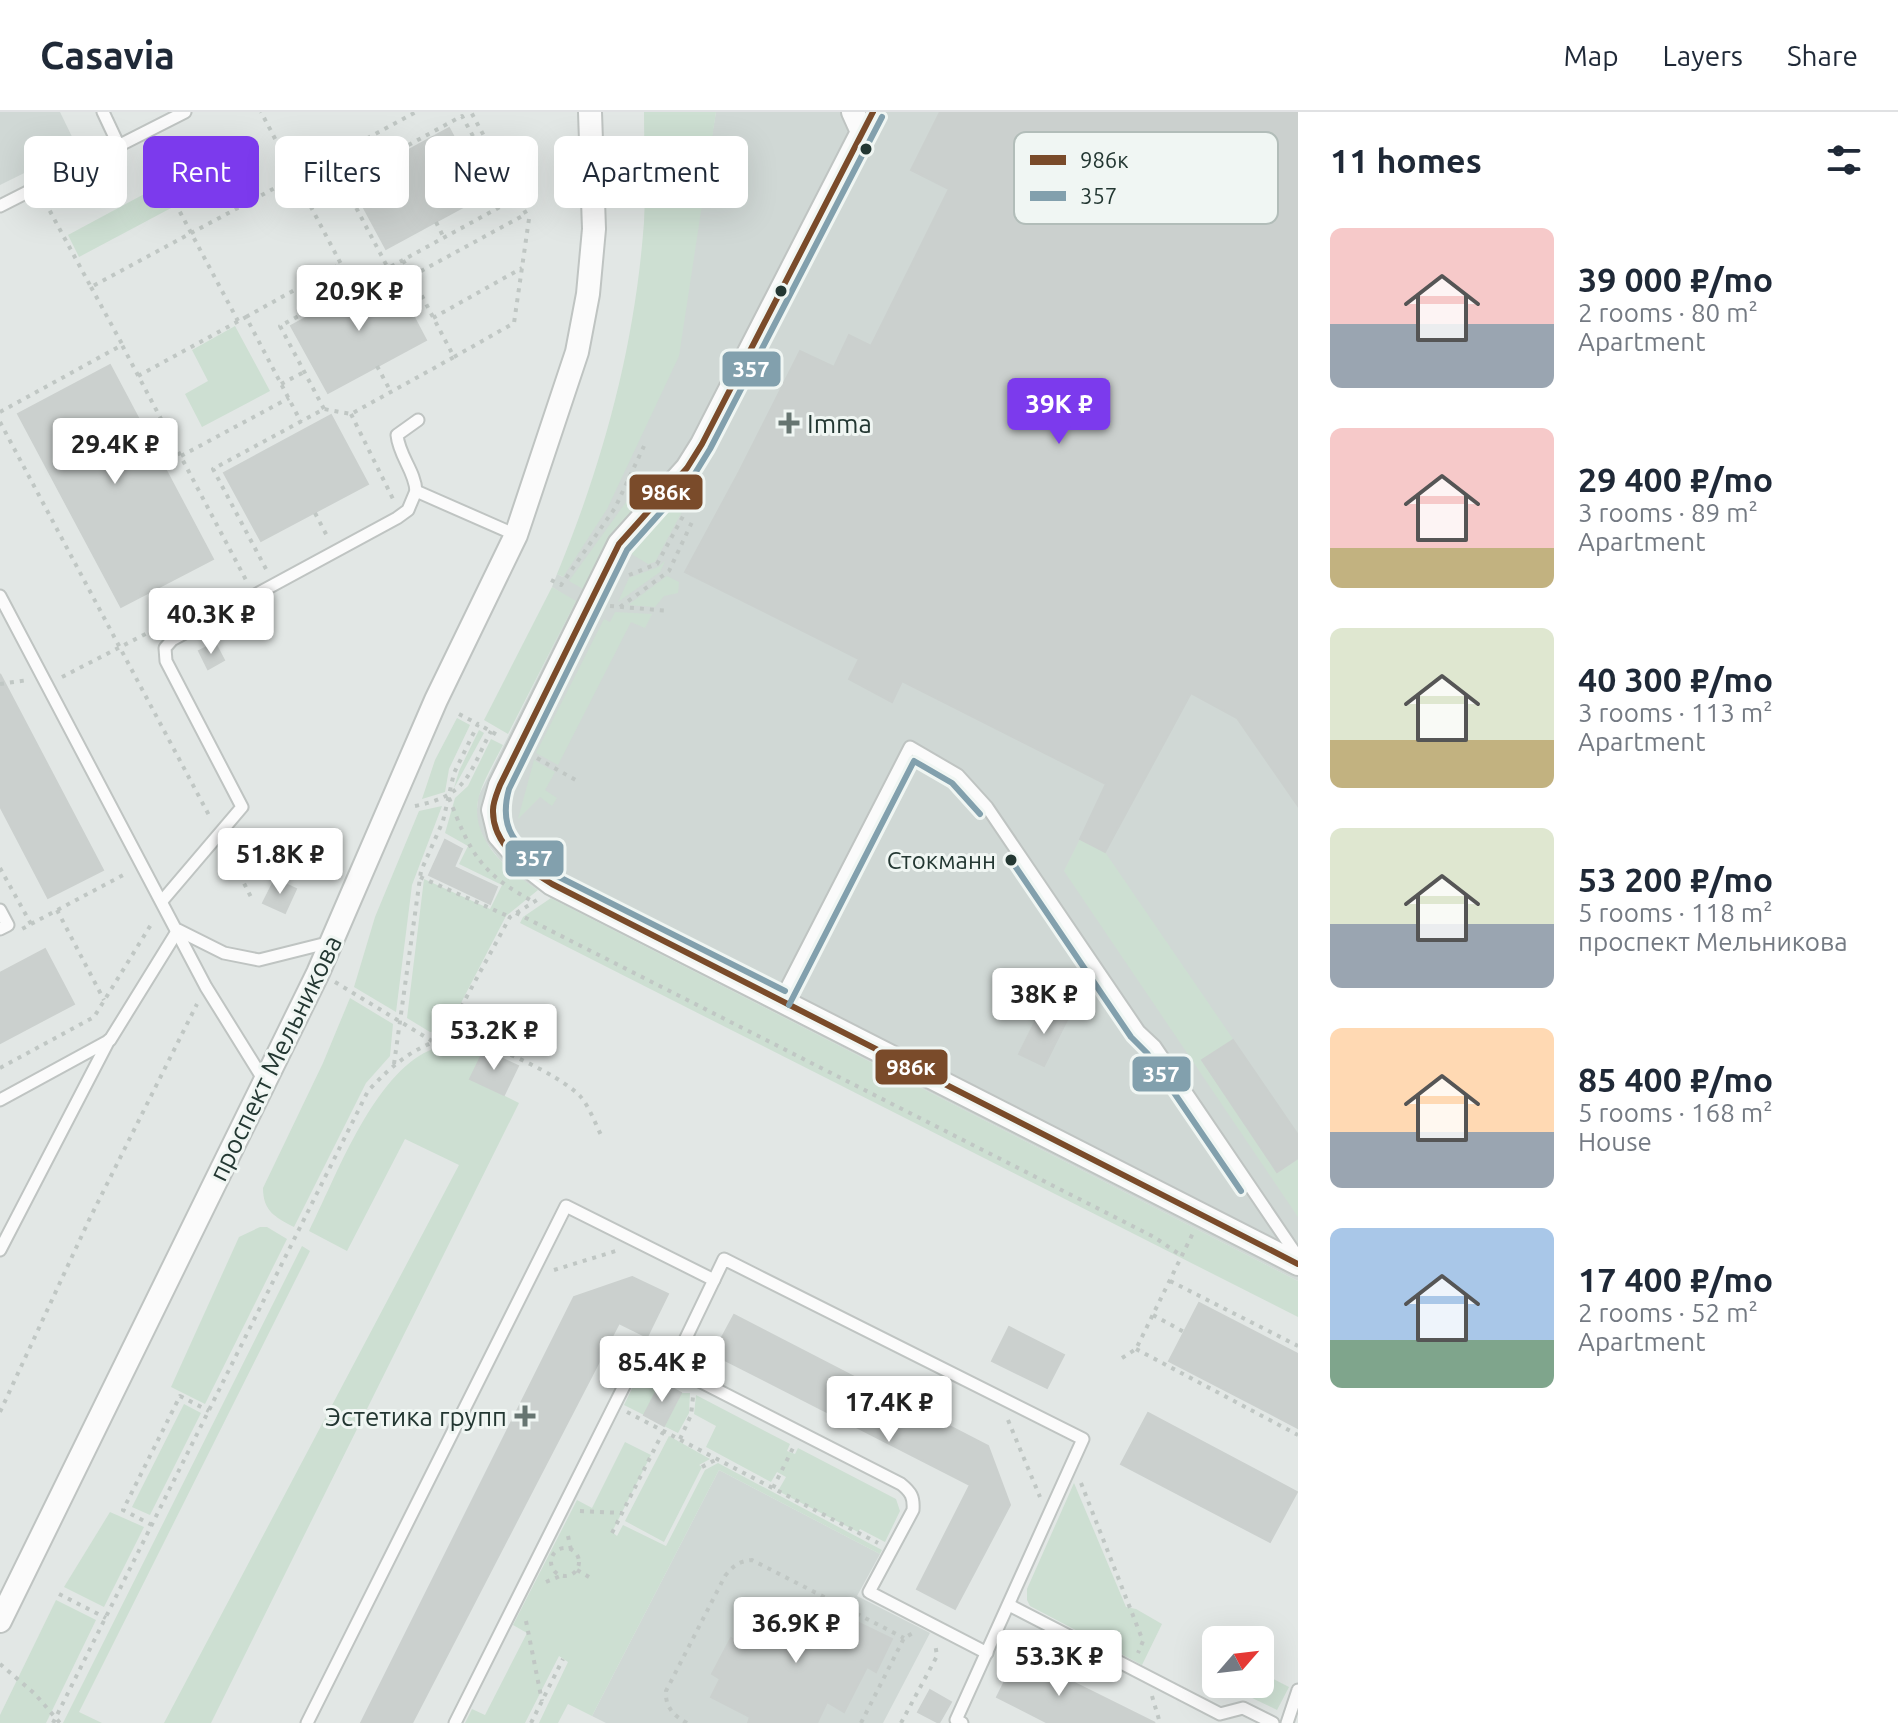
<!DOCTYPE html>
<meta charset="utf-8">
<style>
:root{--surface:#fff;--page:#f6f6f7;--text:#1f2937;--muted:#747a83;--line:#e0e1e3;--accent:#7c3aed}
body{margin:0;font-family:Ubuntu,sans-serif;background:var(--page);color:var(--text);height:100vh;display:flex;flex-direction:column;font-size:30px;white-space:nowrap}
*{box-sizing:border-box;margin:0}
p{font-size:26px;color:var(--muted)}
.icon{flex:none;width:44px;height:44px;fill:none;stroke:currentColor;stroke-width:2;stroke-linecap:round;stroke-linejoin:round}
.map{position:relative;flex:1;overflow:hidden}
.panel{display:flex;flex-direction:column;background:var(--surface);width:600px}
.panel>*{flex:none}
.top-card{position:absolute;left:24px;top:24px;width:760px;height:72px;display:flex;gap:16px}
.needle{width:52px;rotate:62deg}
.controls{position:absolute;left:1202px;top:1514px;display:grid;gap:16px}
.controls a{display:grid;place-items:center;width:72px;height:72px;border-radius:12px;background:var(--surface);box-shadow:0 8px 32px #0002;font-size:40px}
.price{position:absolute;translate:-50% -68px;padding:0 18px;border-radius:8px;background:#fff;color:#222;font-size:26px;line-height:52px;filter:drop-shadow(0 2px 4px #0008)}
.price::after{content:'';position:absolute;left:50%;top:48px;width:24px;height:18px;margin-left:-12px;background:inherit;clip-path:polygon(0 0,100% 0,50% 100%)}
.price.current{background:var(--accent);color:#fff}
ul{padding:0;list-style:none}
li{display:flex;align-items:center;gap:24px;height:200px;padding:0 32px}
li span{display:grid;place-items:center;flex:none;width:224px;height:160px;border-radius:12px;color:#555}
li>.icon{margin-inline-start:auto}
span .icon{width:96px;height:96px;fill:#fffc;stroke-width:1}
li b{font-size:34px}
h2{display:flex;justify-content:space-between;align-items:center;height:96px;padding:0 32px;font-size:34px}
.pill{padding:0 28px;border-radius:12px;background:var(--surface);box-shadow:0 8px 32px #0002;font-size:28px;line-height:72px}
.pill.current{background:var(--accent);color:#fff}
header{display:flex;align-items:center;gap:48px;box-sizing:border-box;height:112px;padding:0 40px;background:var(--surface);border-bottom:2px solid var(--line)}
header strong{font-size:38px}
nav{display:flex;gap:44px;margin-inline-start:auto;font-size:28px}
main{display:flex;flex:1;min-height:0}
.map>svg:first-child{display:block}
</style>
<header>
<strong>Casavia</strong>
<nav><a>Map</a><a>Layers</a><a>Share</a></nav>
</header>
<main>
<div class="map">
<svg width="1298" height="1611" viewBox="0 0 1298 1611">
<rect width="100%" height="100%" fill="#e2e7e5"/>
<!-- built -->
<g fill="#d0d8d5">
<path d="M 0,0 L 60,0 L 77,35 L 0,73 Z"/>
<path d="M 716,0 L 1298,0 L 1298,1169 L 551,786 L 519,766 L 500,748 L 485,729 L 476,709 L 478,685 L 575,490 L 552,475 L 557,462 L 563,465 L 707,52 Z"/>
<path d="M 719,1358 L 880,1442 L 857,1484 L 930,1521 L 883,1611 L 606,1611 L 592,1604 Z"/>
</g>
<!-- green -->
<g fill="#cddfd2">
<path d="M 644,0 L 716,0 L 679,244 L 607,397 L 563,465 L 557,462 C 604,348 635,233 644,110 C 646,73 644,36 644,0 Z"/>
<path d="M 161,73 L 173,95 L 79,145 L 68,123 Z"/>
<path d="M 235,214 L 270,279 L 202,315 L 185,282 L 208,269 L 192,238 Z"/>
<path d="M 640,361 L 658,370 L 608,425 L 583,477 L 569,469 L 629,386 Z"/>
<path d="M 677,388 L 686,392 L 655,450 L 648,452 L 628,440 Z"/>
<path d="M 665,449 L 660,460 L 618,490 L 629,466 L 658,455 Z"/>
<path d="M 667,464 L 679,470 L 678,481 L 664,484 L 655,495 L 628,493 Z"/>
<path d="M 552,475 L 576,489 L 508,622 L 484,608 Z"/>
<path d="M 615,500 L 652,502 L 645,516 L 631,510 L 558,653 L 536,641 L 604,507 L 610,510 Z"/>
<path d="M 457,606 L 470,613 L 449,657 L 445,680 L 422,687 L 435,648 Z"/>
<path d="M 479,618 L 484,621 L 454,676 L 459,659 Z"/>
<path d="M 491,627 L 503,633 C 495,649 484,667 479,684 C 468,726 507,758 538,778 L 506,804 L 447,918 L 430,920 L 407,906 L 424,767 L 490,797 L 502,773 L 459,752 L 468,734 L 445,721 L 455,686 L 468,674 Z"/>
<path d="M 534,648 L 555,660 L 545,678 L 557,686 L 552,694 L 540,685 L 518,707 Z"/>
<path d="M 442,694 L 412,773 L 396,900 L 354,875 L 375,805 L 419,699 Z"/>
<path d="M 1080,727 L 1105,740 L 1233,927 L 1203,949 L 1277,1059 L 1298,1046 L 1298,1105 L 1064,759 Z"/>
<path d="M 551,786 L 1298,1169 L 1298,1205 L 520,811 L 523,805 Z"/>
<path d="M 350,886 L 393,912 L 390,944 L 366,971 L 294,1115 C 275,1105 263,1099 263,1076 L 323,951 Z"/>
<path d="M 466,931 L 484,938 L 470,967 L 519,991 L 211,1611 L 164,1611 L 459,1053 L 405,1027 L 347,1139 L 309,1119 C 336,1065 370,971 424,941 C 437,934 452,933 466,931 Z"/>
<path d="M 260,1115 L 267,1115 L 287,1127 L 205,1292 L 171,1275 L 239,1125 Z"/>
<path d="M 302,1134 L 310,1139 L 79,1600 L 102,1611 L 63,1611 Z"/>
<path d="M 640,1260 L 661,1270 L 644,1303 L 624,1293 Z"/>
<path d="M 681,1281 L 690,1281 L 689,1301 L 678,1321 L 664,1314 Z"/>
<path d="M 696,1283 L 790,1332 L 787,1339 L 795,1342 L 798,1336 L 896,1387 L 900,1399 L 885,1430 L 860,1417 L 858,1420 L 778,1379 L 786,1365 L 777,1360 L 771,1370 L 706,1335 L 716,1314 L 694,1302 Z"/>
<path d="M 184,1292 L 201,1301 L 150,1403 L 132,1395 Z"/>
<path d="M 669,1324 L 710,1347 L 699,1353 L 702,1355 L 664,1430 L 625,1409 Z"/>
<path d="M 625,1330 L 651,1343 L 612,1420 L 617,1424 L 623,1413 L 666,1434 L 705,1358 L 718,1351 L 882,1438 L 880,1442 L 719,1358 L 592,1604 L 568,1592 L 558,1611 L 539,1611 L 568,1550 L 559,1544 L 525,1611 L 465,1611 L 472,1597 L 485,1603 L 527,1521 L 513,1513 L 577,1388 L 592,1396 Z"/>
<path d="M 1074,1371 L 1126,1495 L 1136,1497 L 1162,1512 L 1142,1553 L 1030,1494 L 1027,1488 L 1027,1477 Z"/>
<path d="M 110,1400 L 144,1415 L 104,1495 L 64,1475 Z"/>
<path d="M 56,1488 L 96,1508 L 46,1611 L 0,1611 L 0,1603 Z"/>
<path d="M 1260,1560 L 1289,1575 L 1277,1598 L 1248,1584 L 1254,1572 L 1260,1572 Z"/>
</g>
<!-- building -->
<g fill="#cbd0ce" stroke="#cbd0ce" stroke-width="2">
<path d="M 940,0 L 1298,0 L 1298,694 L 1237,606 L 1191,581 L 1105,740 L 1080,727 L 1106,672 L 902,569 L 892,590 L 849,567 L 859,547 L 685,460 L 739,360 L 800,239 L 834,255 L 849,223 L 871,234 L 949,77 L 911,58 Z"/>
<path d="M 449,16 L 485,83 L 386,137 L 350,70 Z"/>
<path d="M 390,160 L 426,228 L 328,281 L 291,214 Z"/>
<path d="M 110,253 L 213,447 L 121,495 L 18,302 Z"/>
<path d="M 331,303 L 368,372 L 261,429 L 224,361 Z"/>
<path d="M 215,531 L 224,548 L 208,557 L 199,539 Z"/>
<path d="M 0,562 L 103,758 L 48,786 L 0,694 Z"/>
<path d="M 445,728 L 462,737 L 454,755 L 497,775 L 490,792 L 429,763 Z"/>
<path d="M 275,767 L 296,777 L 285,801 L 263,791 Z"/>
<path d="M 45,837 L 74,892 L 0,931 L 0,861 Z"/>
<path d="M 1043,894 L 1068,906 L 1044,954 L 1019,942 Z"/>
<path d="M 1233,928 L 1298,1023 L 1298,1046 L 1277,1060 L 1202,948 Z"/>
<path d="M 484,938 L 518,954 L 504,983 L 470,967 Z"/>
<path d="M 632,1165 L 668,1182 L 647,1225 L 619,1211 L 412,1611 L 361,1611 L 574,1185 Z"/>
<path d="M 1199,1191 L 1298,1242 L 1298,1316 L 1169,1249 Z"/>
<path d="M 734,1203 L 988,1334 L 1010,1393 L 955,1497 L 917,1477 L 970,1373 L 713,1242 Z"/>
<path d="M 1009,1215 L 1064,1243 L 1047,1276 L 992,1249 Z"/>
<path d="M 661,1270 L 681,1281 L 664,1314 L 644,1303 Z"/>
<path d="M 1148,1301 L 1297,1380 L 1270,1430 L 1121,1352 Z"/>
<path d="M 782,1489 L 817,1506 L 824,1494 L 892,1527 L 876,1560 L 867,1555 L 844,1600 L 827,1590 L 817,1611 L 748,1611 L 750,1605 L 711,1585 L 720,1567 L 712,1562 L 731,1526 L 740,1532 L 760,1493 L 775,1502 Z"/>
<path d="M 1018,1543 L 1155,1611 L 1048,1611 L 997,1585 Z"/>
<path d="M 930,1578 L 951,1590 L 939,1611 L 918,1600 Z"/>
</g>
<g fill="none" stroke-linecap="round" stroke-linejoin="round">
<!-- lane casing -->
<g stroke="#bfc4c2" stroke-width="15">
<g id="lane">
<path d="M 103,0 L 119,34"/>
<path d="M 862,20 L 873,0"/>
<path d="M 0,94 L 185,0"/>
<path d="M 418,308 L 397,323 C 399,344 415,359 416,379 L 516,423"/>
<path d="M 0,484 L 206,875 L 265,970"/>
<path d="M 162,789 L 242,695 L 166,549 L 165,536 L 172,528 L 397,406 L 408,398 L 416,379"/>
<path d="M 0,798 L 8,813 L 0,817"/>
<path d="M 780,888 L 910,635 L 958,663 L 987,695 L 1139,919 L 1155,934 L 1298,1145"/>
<path d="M 0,988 L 110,928 L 178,818 L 224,841 L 259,848 L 331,830"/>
<path d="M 0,1138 L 109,928"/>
<path d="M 672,1255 L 901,1372 C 911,1380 914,1385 913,1398 L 869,1480 L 987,1541"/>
<path d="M 1009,1493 L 1220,1602 L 1243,1596 L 1273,1611"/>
<path d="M 307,1611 L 566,1094 L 714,1168"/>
<path d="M 455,1611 L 634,1254 L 672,1255 L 724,1147 L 1083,1327 L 956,1608 L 962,1611"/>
<path d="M 1287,1611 L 1298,1578"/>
</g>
</g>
<!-- street casing -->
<g stroke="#bfc4c2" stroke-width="26">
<g id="street">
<path d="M 853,0 L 862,20 L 702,332 L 687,356 L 619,432 L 500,673 L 493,698 L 499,723 L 520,747 L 552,772 L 1298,1152"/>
<path d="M 0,1509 L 318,861 L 436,588 L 516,423 L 577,240 L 588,182 L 594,117 L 590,0"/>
</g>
</g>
<!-- path -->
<g stroke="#c0c7c4" stroke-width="4" stroke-dasharray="4 6" stroke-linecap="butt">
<path d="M 147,38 L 238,209"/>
<path d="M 45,90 L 91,175 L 416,0"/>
<path d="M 436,110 L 444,126"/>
<path d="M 412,164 L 526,102"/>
<path d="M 91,175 L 122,232"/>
<path d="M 246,205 L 341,152 L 261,0"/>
<path d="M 433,206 L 522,156"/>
<path d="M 454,245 L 514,211 L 529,107 L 471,0"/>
<path d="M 377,254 L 391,280"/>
<path d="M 138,264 L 246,205 L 301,310"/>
<path d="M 281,272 L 304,260"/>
<path d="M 324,297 L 280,214 L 403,148"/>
<path d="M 0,300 L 122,233 L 246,468"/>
<path d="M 351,302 L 394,389"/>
<path d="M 0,310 L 211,707"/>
<path d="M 181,344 L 289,286"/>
<path d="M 315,401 L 327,424"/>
<path d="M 266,457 L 213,357 L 324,297 L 351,302 L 454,245 L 403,148 L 509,90 L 462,4 L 342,69 L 388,156"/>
<path d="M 629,463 L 657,452 L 694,384"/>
<path d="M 551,468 L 561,473 L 615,396 L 644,334"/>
<path d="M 610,494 L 669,499"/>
<path d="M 620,495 L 669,459 L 692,410"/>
<path d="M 62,565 L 161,514"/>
<path d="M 0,572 L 28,568"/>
<path d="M 459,602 L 478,612"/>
<path d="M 537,646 L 579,670"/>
<path d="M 449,686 C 471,742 480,761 534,790"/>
<path d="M 415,694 C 468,683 468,663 491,619"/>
<path d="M 226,736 L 251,785"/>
<path d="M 0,756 L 31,812 L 22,817"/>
<path d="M 420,765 L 510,805"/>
<path d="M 57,798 L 104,888"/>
<path d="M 516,801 L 1154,1125 L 1182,1144"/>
<path d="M 31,812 L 127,761"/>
<path d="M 335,870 L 432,929"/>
<path d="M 454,924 C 484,928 559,962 580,984 C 589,994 595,1011 601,1023"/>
<path d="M 394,952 L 421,759 L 443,709 L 454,661 L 478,612 L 499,624"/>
<path d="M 0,956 L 94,905 L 152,811"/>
<path d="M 554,1158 L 619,1138"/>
<path d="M 1170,1169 L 1298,1234"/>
<path d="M 1153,1203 L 1184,1220"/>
<path d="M 1136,1237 L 1298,1323"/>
<path d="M 1122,1246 L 1136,1237 L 1193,1121"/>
<path d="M 0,1300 L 89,1108 L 197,892"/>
<path d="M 627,1300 L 878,1431"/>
<path d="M 1008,1308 L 1040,1385"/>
<path d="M 680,1327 L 691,1303 L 693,1285"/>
<path d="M 702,1355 L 717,1347"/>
<path d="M 1081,1371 L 1143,1529 L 1138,1541"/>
<path d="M 773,1376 L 794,1334"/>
<path d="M 580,1399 L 622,1401"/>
<path d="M 152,1413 L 123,1398 L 180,1284 L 209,1299"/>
<path d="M 612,1421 L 663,1320"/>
<path d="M 568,1424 L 571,1438"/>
<circle cx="565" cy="1450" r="14"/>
<path d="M 577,1458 L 589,1465"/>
<path d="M 546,1470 L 560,1464"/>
<path d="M 59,1482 L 106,1506"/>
<path d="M 526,1509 L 542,1589"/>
<path d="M 0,1552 L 35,1582 L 60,1611"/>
<path d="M 1152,1584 L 1160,1611"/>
<path d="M 53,1611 L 368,979 C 393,952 417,932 454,924 L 460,897 L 510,805 L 537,788"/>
<path d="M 531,1611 L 563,1547"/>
<path d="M 687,1611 C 673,1603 665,1595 666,1579 L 725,1464 C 733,1454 739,1449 752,1448 L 904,1526"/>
<path d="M 861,1611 L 904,1526 L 913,1521"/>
<path d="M 901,1611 L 937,1544 L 935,1531"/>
</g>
<!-- lane -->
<use href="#lane" stroke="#fbfbfb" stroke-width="11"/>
<!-- street -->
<use href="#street" stroke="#fbfbfb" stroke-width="22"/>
<!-- bus-1 casing -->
<g stroke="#f0f6f3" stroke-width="12">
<path id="bus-1" d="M 873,0 L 702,332 L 687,356 L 619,432 L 500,673 C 497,681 493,690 493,698 C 492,733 526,756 552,772 L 1298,1152"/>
</g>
<!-- bus-2 casing -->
<g stroke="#f0f6f3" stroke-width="12">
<g id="bus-2">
<path d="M 1011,748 L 1131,925 L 1147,941 L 1241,1079"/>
<path d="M 785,879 L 557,764 C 523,737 496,724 509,677 L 627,438 L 694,363 L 710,337 L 882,5"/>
<path d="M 789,893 L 914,649 L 952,671 L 980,702"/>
</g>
</g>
<!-- bus-1 -->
<use href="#bus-1" stroke="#7a4b2a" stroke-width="6"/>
<!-- bus-2 -->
<use href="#bus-2" stroke="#82a0ad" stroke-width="6"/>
</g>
<!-- markers -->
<g fill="#233732" stroke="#f0f6f3" stroke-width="3">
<circle cx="866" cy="37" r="7"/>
<circle cx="781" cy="179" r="7"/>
<circle cx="1011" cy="748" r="7"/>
</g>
<g fill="#667571" stroke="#f0f6f3" stroke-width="3">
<path d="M785 299h8v8h8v8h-8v8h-8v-8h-8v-8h8z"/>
<path d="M521 1292h8v8h8v8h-8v8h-8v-8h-8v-8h8z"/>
</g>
<g text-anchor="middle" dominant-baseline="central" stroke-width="6" stroke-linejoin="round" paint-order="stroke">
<!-- bus labels -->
<g font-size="24" fill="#233732" stroke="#f0f6f3" text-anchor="end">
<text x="996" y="748">Стокманн</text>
</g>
<!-- poi labels -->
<g font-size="26" fill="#233732" stroke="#f0f6f3" text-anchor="start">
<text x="807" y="311">Imma</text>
<text x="507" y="1304" text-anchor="end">Эстетика групп</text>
</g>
<!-- street labels -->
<g font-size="26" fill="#233732" stroke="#f0f6f3">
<text transform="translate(275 946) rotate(-64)">проспект Мельникова</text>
</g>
</g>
<!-- legend -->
<rect x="1014" y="20" width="264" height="92" rx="12" fill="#f0f6f3" stroke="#b2bdb9" stroke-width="2"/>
<rect x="1030" y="43" width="36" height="10" fill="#7a4b2a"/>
<rect x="1030" y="79" width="36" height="10" fill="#82a0ad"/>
<g font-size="22" fill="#233732">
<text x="1080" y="56">986к</text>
<text x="1080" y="92">357</text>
</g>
<g stroke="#f0f6f3" stroke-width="3">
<rect x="721" y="238" width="61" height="38" rx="8" fill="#82a0ad"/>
<rect x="628" y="361" width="76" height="38" rx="8" fill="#7a4b2a"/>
<rect x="504" y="727" width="61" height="39" rx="8" fill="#82a0ad"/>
<rect x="874" y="936" width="75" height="38" rx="8" fill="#7a4b2a"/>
<rect x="1131" y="943" width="61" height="38" rx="8" fill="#82a0ad"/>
</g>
<g font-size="22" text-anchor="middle" font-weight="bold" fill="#fff">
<text x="751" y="265">357</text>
<text x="666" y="388">986к</text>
<text x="534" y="754">357</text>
<text x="911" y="963">986к</text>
<text x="1161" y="970">357</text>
</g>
</svg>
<div class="controls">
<a><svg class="needle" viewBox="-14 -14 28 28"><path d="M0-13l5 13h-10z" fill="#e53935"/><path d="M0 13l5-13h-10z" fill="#747a83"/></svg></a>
</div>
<b class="price" style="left:359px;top:221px">20.9K ₽</b>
<b class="price current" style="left:1059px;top:334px">39K ₽</b>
<b class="price" style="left:115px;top:374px">29.4K ₽</b>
<b class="price" style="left:211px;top:544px">40.3K ₽</b>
<b class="price" style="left:280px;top:784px">51.8K ₽</b>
<b class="price" style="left:1044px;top:924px">38K ₽</b>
<b class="price" style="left:494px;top:960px">53.2K ₽</b>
<b class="price" style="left:662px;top:1292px">85.4K ₽</b>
<b class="price" style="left:889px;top:1332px">17.4K ₽</b>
<b class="price" style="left:796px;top:1553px">36.9K ₽</b>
<b class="price" style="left:1059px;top:1586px">53.3K ₽</b>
<div class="top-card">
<a class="pill">Buy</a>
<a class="pill current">Rent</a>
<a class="pill">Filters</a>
<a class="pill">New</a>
<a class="pill">Apartment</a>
</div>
</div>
<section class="panel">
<h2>11 homes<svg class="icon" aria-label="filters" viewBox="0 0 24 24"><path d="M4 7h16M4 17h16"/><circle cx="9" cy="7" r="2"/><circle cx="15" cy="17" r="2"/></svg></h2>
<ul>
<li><span style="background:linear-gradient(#f6c9c9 60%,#9aa5b1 0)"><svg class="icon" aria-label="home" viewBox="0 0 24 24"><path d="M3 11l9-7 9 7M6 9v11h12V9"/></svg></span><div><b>39 000 ₽/mo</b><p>2 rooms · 80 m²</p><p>Apartment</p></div></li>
<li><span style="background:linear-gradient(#f6c9c9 75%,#c2b280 0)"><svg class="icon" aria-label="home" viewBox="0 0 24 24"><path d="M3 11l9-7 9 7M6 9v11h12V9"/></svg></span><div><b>29 400 ₽/mo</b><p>3 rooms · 89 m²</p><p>Apartment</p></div></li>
<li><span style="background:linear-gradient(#dfe7d0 70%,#c2b280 0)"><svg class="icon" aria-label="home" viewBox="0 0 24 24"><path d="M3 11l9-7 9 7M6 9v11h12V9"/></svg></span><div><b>40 300 ₽/mo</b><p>3 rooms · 113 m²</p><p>Apartment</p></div></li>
<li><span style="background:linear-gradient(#dfe7d0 60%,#9aa5b1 0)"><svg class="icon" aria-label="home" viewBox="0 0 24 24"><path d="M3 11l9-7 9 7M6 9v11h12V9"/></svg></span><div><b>53 200 ₽/mo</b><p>5 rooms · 118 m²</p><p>проспект Мельникова</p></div></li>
<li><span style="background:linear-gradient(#ffd9b3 65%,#9aa5b1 0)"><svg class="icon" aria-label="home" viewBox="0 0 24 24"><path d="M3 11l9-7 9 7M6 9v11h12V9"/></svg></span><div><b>85 400 ₽/mo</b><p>5 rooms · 168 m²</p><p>House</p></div></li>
<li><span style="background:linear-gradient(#a9c7e8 70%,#7fa58c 0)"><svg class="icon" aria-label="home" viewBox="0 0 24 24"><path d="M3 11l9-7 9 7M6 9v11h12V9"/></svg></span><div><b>17 400 ₽/mo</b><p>2 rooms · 52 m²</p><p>Apartment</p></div></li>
</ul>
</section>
</main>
